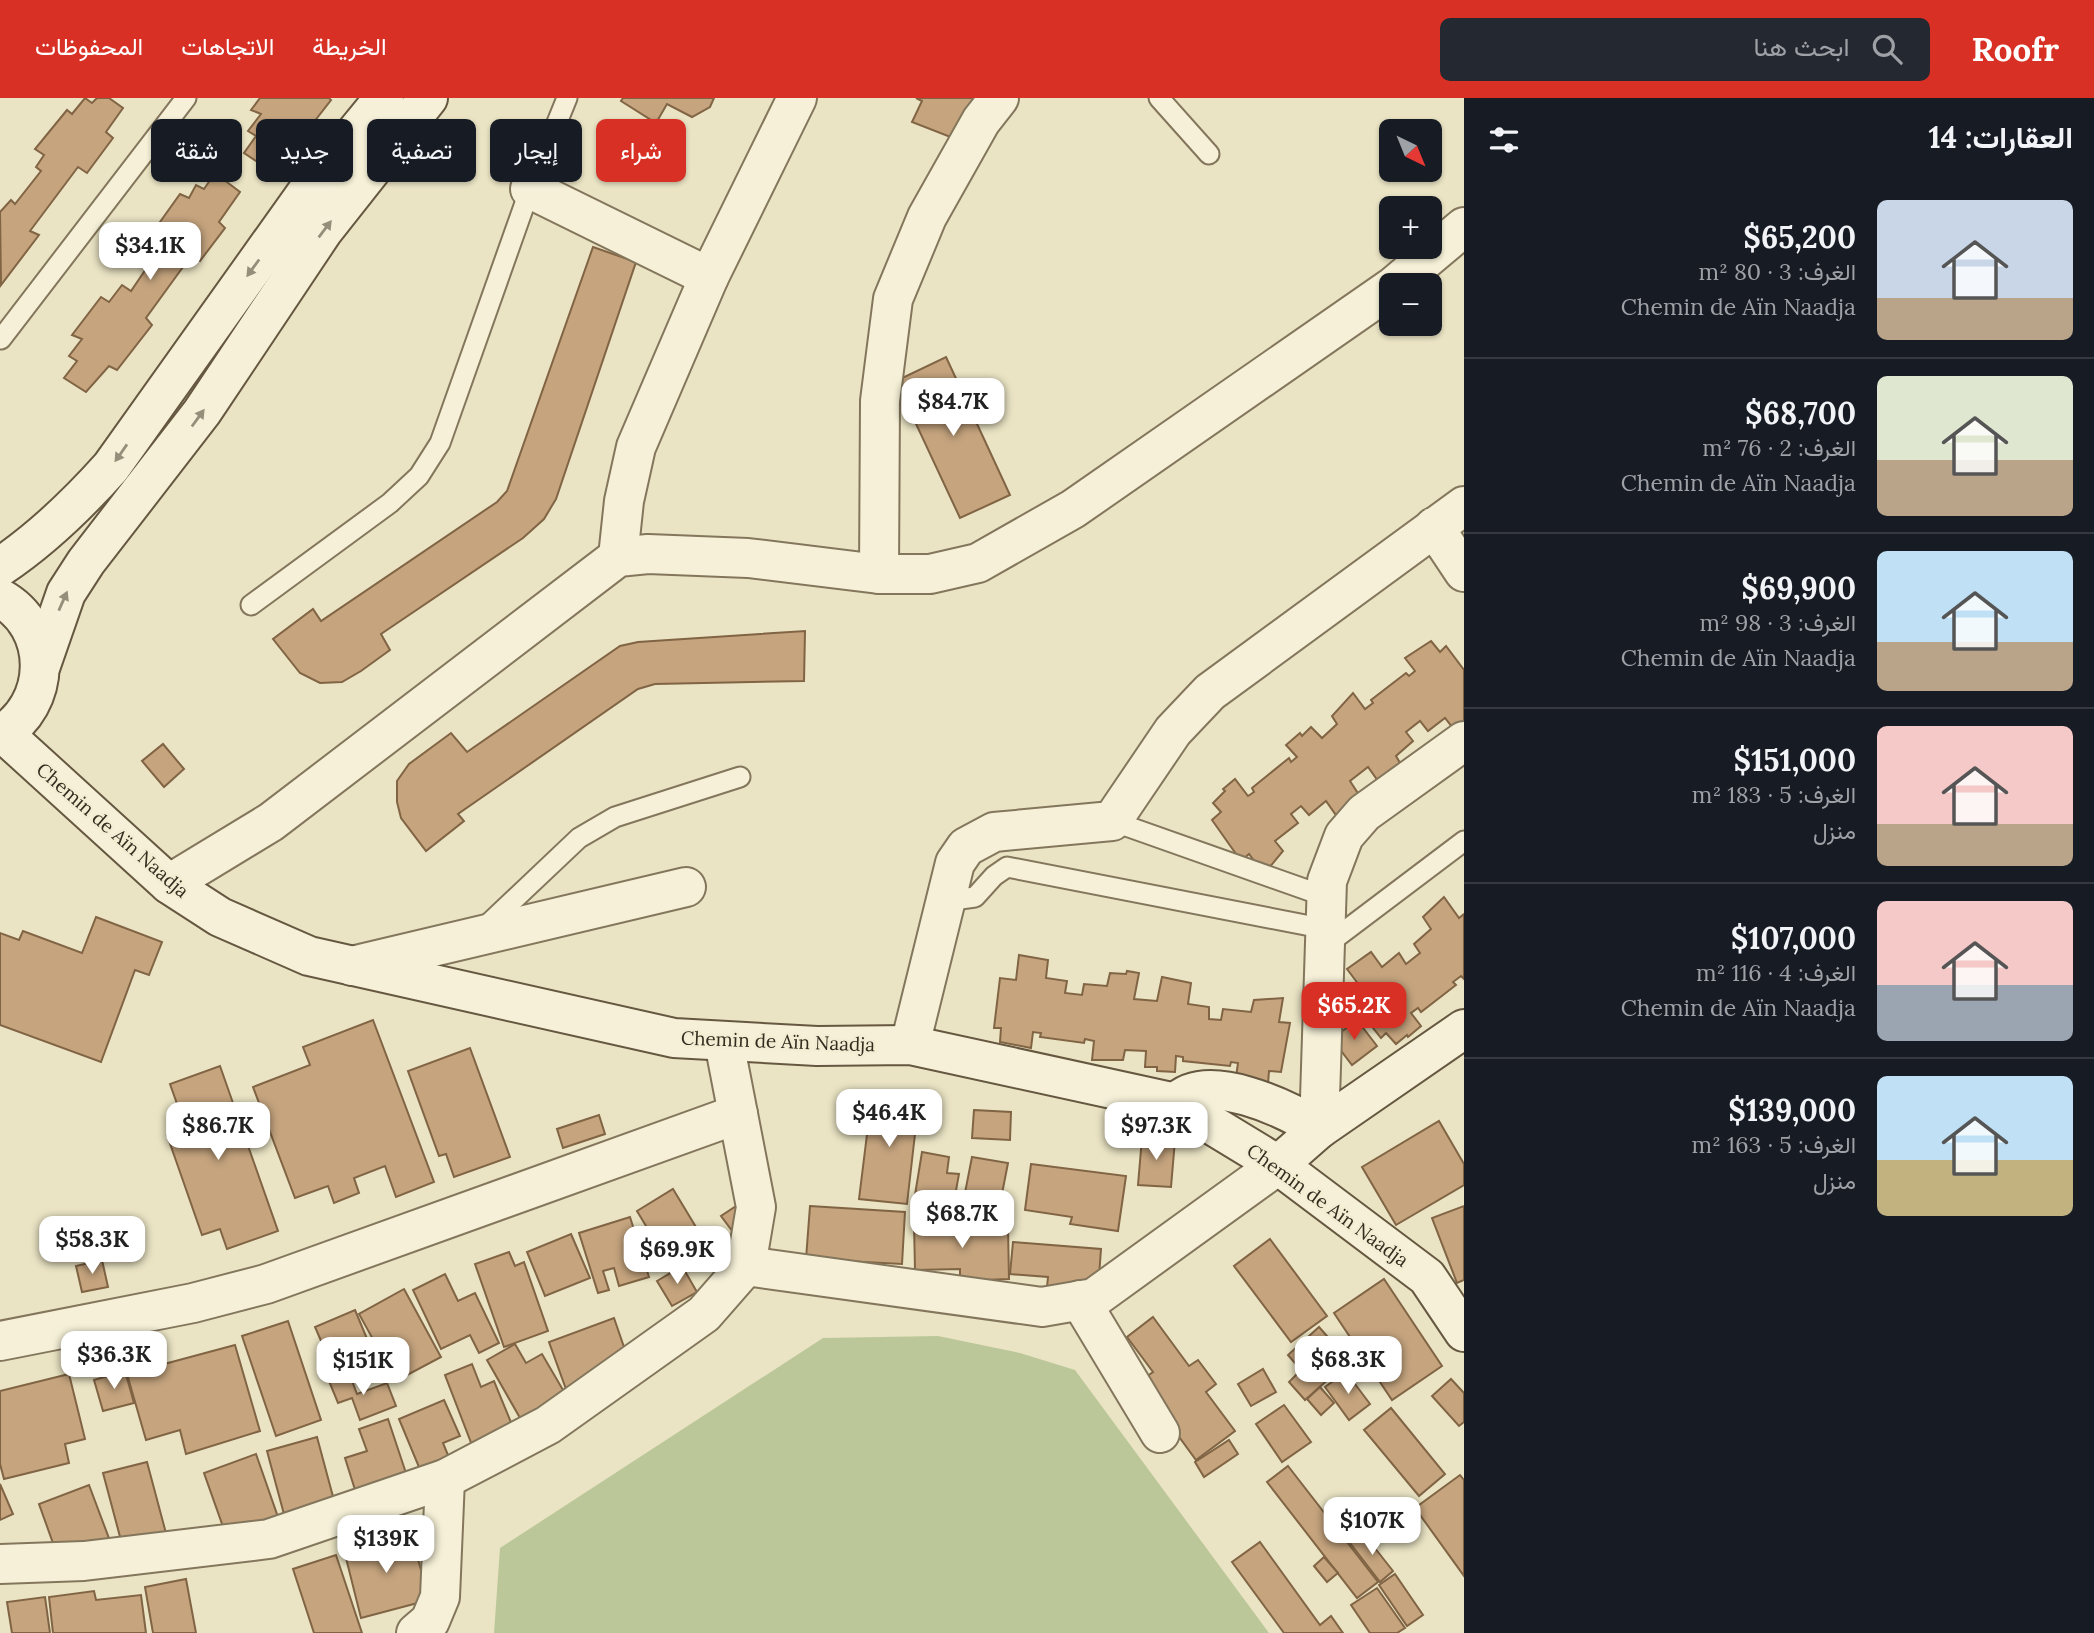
<!DOCTYPE html>
<html lang="ar">
<meta charset="utf-8">
<style>
:root{--surface:#171b24;--page:#242831;--text:#f1f3f6;--muted:#9ea1a6;--line:#363941;--accent:#d93025}
body{margin:0;font-family:Lora,Vazirmatn,serif;background:var(--page);color:var(--text);direction:rtl;height:100vh;display:flex;flex-direction:column;font-size:26px;white-space:nowrap}
*{box-sizing:border-box;margin:0}
p{font-size:23px;color:var(--muted)}
.icon{flex:none;width:38px;height:38px;fill:none;stroke:currentColor;stroke-width:2;stroke-linecap:round;stroke-linejoin:round}
.map{position:relative;flex:1;overflow:hidden;direction:ltr}
.sheet{display:flex;flex-direction:column;background:var(--surface);width:630px}
.sheet>*{flex:none}
.top-card{position:absolute;left:21px;top:21px;width:665px;height:63px;direction:rtl;display:flex;gap:14px}
.needle{width:46px;rotate:137deg}
.fabs{position:absolute;left:1379px;top:21px;display:grid;gap:14px}
.fabs a{display:grid;place-items:center;width:63px;height:63px;border-radius:10px;background:var(--surface);box-shadow:0 2px 5px #0004;font-size:35px}
.price{position:absolute;translate:-50% -60px;padding:0 16px;border-radius:14px;background:#fff;color:#222;font-size:23px;line-height:46px;filter:drop-shadow(0 2px 4px #0008)}
.price::after{content:'';position:absolute;left:50%;top:42px;width:21px;height:16px;margin-left:-10px;background:inherit;clip-path:polygon(0 0,100% 0,50% 100%)}
.price.selected{background:var(--accent);color:#fff}
ul{padding:0;list-style:none}
li{display:flex;align-items:center;gap:21px;height:175px;padding:0 21px}
li+li{border-top:2px solid var(--line)}
li span{display:grid;place-items:center;flex:none;width:196px;height:140px;border-radius:10px;color:#555}
li>.icon{margin-inline-start:auto}
span .icon{width:84px;height:84px;fill:#fffc;stroke-width:1}
li b{font-size:30px}
h2{display:flex;justify-content:space-between;align-items:center;height:84px;padding:0 21px;font-size:30px}
.pill{padding:0 24px;border-radius:10px;background:var(--surface);box-shadow:0 2px 5px #0004;font-size:24px;line-height:63px}
.pill.selected{background:var(--accent);color:#fff}
header{display:flex;align-items:center;gap:42px;box-sizing:border-box;height:98px;padding:0 35px;background:var(--accent);color:#fff}
header strong{font-size:33px}
nav{display:flex;gap:38px;margin-inline-start:auto;font-size:24px}
.search{width:490px;height:63px;background:var(--page);display:flex;align-items:center;gap:18px;box-sizing:border-box;padding:0 24px;border-radius:10px;color:var(--muted);font-size:26px}
main{display:flex;flex:1;min-height:0}
.map>svg:first-child{display:block}
</style>
<header>
<strong>Roofr</strong>
<div class="search"><svg class="icon" aria-label="search" viewBox="0 0 24 24"><circle cx="10" cy="10" r="6"/><path d="M15 15l6 6"/></svg>ابحث هنا</div>
<nav><a>الخريطة</a><a>الاتجاهات</a><a>المحفوظات</a></nav>
</header>
<main>
<section class="sheet">
<h2>العقارات: 14<svg class="icon" aria-label="filters" viewBox="0 0 24 24"><path d="M4 7h16M4 17h16"/><circle cx="9" cy="7" r="2"/><circle cx="15" cy="17" r="2"/></svg></h2>
<ul>
<li><span style="background:linear-gradient(#c9d6e8 70%,#b9a48a 0)"><svg class="icon" aria-label="home" viewBox="0 0 24 24"><path d="M3 11l9-7 9 7M6 9v11h12V9"/></svg></span><div><b>$65,200</b><p>الغرف: 3 · 80 m²</p><p>Chemin de Aïn Naadja</p></div></li>
<li><span style="background:linear-gradient(#dfe7d0 60%,#b9a48a 0)"><svg class="icon" aria-label="home" viewBox="0 0 24 24"><path d="M3 11l9-7 9 7M6 9v11h12V9"/></svg></span><div><b>$68,700</b><p>الغرف: 2 · 76 m²</p><p>Chemin de Aïn Naadja</p></div></li>
<li><span style="background:linear-gradient(#bfe0f5 65%,#b9a48a 0)"><svg class="icon" aria-label="home" viewBox="0 0 24 24"><path d="M3 11l9-7 9 7M6 9v11h12V9"/></svg></span><div><b>$69,900</b><p>الغرف: 3 · 98 m²</p><p>Chemin de Aïn Naadja</p></div></li>
<li><span style="background:linear-gradient(#f6c9c9 70%,#b9a48a 0)"><svg class="icon" aria-label="home" viewBox="0 0 24 24"><path d="M3 11l9-7 9 7M6 9v11h12V9"/></svg></span><div><b>$151,000</b><p>الغرف: 5 · 183 m²</p><p>منزل</p></div></li>
<li><span style="background:linear-gradient(#f6c9c9 60%,#9aa5b1 0)"><svg class="icon" aria-label="home" viewBox="0 0 24 24"><path d="M3 11l9-7 9 7M6 9v11h12V9"/></svg></span><div><b>$107,000</b><p>الغرف: 4 · 116 m²</p><p>Chemin de Aïn Naadja</p></div></li>
<li><span style="background:linear-gradient(#bfe0f5 60%,#c2b280 0)"><svg class="icon" aria-label="home" viewBox="0 0 24 24"><path d="M3 11l9-7 9 7M6 9v11h12V9"/></svg></span><div><b>$139,000</b><p>الغرف: 5 · 163 m²</p><p>منزل</p></div></li>
</ul>
</section>
<div class="map">
<svg width="1464" height="1535" viewBox="0 0 1464 1535">
<rect width="100%" height="100%" fill="#eae4c4"/>
<!-- green -->
<path fill="#bcc799" d="M 938,1238 L 1020,1255 L 1075,1272 L 1269,1535 L 494,1535 L 500,1450 L 823,1240 Z"/>
<!-- building -->
<g fill="#c5a47e" stroke="#806444" stroke-width="2">
<path d="M 85,0 L 92,5 L 97,0 L 109,0 L 123,10 L 106,34 L 113,40 L 87,75 L 78,69 L 30,133 L 39,137 L 1,187 L 0,114 L 11,102 L 15,106 L 41,73 L 36,69 L 44,57 L 35,51 L 67,12 L 72,16 Z"/>
<path d="M 260,0 L 329,0 L 331,2 L 296,47 L 288,43 L 265,69 L 244,55 L 256,38 L 248,33 L 261,16 L 251,12 Z"/>
<path d="M 623,0 L 714,0 L 710,9 L 692,19 L 667,6 L 656,25 L 621,3 Z"/>
<path d="M 916,0 L 974,0 L 953,40 L 912,24 L 922,3 Z"/>
<path d="M 215,75 L 240,94 L 219,124 L 225,130 L 200,163 L 191,158 L 146,220 L 152,227 L 117,272 L 109,268 L 86,294 L 64,280 L 77,263 L 69,258 L 82,241 L 72,237 L 101,199 L 109,204 L 122,187 L 131,193 L 152,162 L 147,158 L 158,143 L 150,138 L 180,96 L 189,100 L 196,87 L 204,91 Z"/>
<path d="M 593,149 L 636,164 L 556,401 L 544,421 L 523,440 L 381,536 L 390,552 L 361,573 L 342,584 L 320,585 L 300,575 L 273,541 L 313,511 L 321,523 L 497,404 L 507,393 Z"/>
<path d="M 946,259 L 1010,397 L 960,420 L 896,283 Z"/>
<path d="M 805,533 L 804,583 L 655,586 L 638,591 L 458,716 L 464,723 L 426,753 L 401,720 L 397,704 L 397,683 L 409,666 L 451,635 L 467,654 L 620,548 L 638,544 Z"/>
<path d="M 1431,543 L 1440,554 L 1446,548 L 1464,572 L 1464,627 L 1456,634 L 1445,620 L 1428,633 L 1420,623 L 1406,634 L 1413,643 L 1396,658 L 1403,670 L 1383,690 L 1368,669 L 1350,683 L 1363,703 L 1338,720 L 1326,703 L 1309,717 L 1301,708 L 1291,716 L 1298,725 L 1275,743 L 1283,753 L 1264,776 L 1249,756 L 1241,763 L 1212,722 L 1221,714 L 1213,705 L 1225,693 L 1223,691 L 1235,681 L 1248,698 L 1254,694 L 1252,690 L 1289,660 L 1291,664 L 1297,659 L 1286,647 L 1300,635 L 1302,638 L 1311,629 L 1322,640 L 1337,626 L 1332,618 L 1353,595 L 1365,611 L 1373,605 L 1371,602 L 1406,575 L 1409,578 L 1415,573 L 1405,560 Z"/>
<path d="M 163,646 L 184,671 L 164,689 L 142,663 Z"/>
<path d="M 1444,799 L 1459,820 L 1464,816 L 1464,881 L 1461,878 L 1453,884 L 1456,887 L 1421,914 L 1418,910 L 1411,915 L 1421,928 L 1408,939 L 1407,937 L 1396,946 L 1386,935 L 1381,940 L 1350,901 L 1362,891 L 1347,871 L 1371,854 L 1382,869 L 1399,855 L 1406,866 L 1420,855 L 1414,846 L 1431,831 L 1423,819 Z"/>
<path d="M 96,819 L 162,844 L 149,877 L 135,872 L 101,964 L 0,927 L 0,835 L 19,842 L 23,833 L 82,855 Z"/>
<path d="M 1019,857 L 1048,862 L 1046,880 L 1067,883 L 1065,895 L 1082,897 L 1084,886 L 1107,888 L 1110,875 L 1126,876 L 1127,873 L 1139,875 L 1134,901 L 1157,903 L 1162,879 L 1191,885 L 1188,906 L 1209,909 L 1209,921 L 1221,922 L 1223,911 L 1251,914 L 1254,902 L 1283,900 L 1279,924 L 1290,925 L 1281,974 L 1269,973 L 1268,986 L 1235,986 L 1238,965 L 1231,964 L 1230,968 L 1183,963 L 1183,959 L 1176,958 L 1175,974 L 1157,973 L 1157,969 L 1145,969 L 1146,953 L 1125,952 L 1123,962 L 1092,962 L 1094,943 L 1085,941 L 1084,945 L 1040,939 L 1041,935 L 1033,934 L 1031,950 L 1000,944 L 1001,930 L 994,930 L 1000,880 L 1016,882 Z"/>
<path d="M 373,922 L 434,1084 L 396,1099 L 385,1068 L 354,1080 L 359,1095 L 334,1105 L 328,1088 L 295,1100 L 253,989 L 310,967 L 303,949 Z"/>
<path d="M 1357,922 L 1377,948 L 1352,967 L 1332,941 Z"/>
<path d="M 470,950 L 510,1059 L 454,1079 L 446,1056 L 439,1058 L 408,973 Z"/>
<path d="M 220,968 L 278,1133 L 227,1151 L 220,1131 L 202,1137 L 167,1037 L 186,1031 L 170,986 Z"/>
<path d="M 872,996 L 919,1001 L 907,1106 L 859,1101 Z"/>
<path d="M 974,1012 L 1011,1014 L 1010,1042 L 972,1040 Z"/>
<path d="M 599,1017 L 605,1036 L 563,1050 L 557,1031 Z"/>
<path d="M 1439,1023 L 1464,1066 L 1464,1087 L 1396,1127 L 1362,1069 Z"/>
<path d="M 1142,1040 L 1175,1042 L 1171,1089 L 1138,1087 Z"/>
<path d="M 922,1054 L 949,1059 L 947,1075 L 959,1076 L 953,1109 L 914,1103 Z"/>
<path d="M 972,1059 L 1008,1065 L 999,1111 L 963,1105 Z"/>
<path d="M 1031,1066 L 1126,1078 L 1118,1133 L 1070,1126 L 1072,1119 L 1025,1112 Z"/>
<path d="M 673,1091 L 711,1154 L 684,1170 L 668,1143 L 658,1148 L 637,1113 Z"/>
<path d="M 742,1104 L 733,1134 L 721,1118 Z"/>
<path d="M 810,1108 L 905,1114 L 902,1166 L 806,1161 Z"/>
<path d="M 1464,1108 L 1464,1182 L 1457,1185 L 1432,1120 Z"/>
<path d="M 630,1119 L 649,1179 L 619,1188 L 614,1170 L 603,1173 L 609,1192 L 598,1195 L 579,1135 Z"/>
<path d="M 957,1122 L 957,1131 L 1008,1129 L 1009,1181 L 960,1183 L 960,1171 L 915,1172 L 914,1124 Z"/>
<path d="M 571,1136 L 590,1180 L 545,1198 L 527,1154 Z"/>
<path d="M 1270,1141 L 1327,1218 L 1291,1244 L 1234,1168 Z"/>
<path d="M 1013,1144 L 1101,1151 L 1098,1192 L 1047,1189 L 1048,1179 L 1010,1176 Z"/>
<path d="M 509,1154 L 515,1168 L 524,1164 L 548,1233 L 504,1249 L 475,1166 Z"/>
<path d="M 102,1162 L 108,1189 L 82,1194 L 76,1168 Z"/>
<path d="M 682,1168 L 697,1194 L 672,1208 L 657,1183 Z"/>
<path d="M 445,1176 L 458,1203 L 475,1195 L 499,1245 L 479,1255 L 470,1237 L 441,1251 L 413,1192 Z"/>
<path d="M 1384,1181 L 1442,1268 L 1392,1302 L 1334,1215 Z"/>
<path d="M 404,1191 L 441,1259 L 396,1283 L 359,1216 Z"/>
<path d="M 355,1212 L 383,1279 L 360,1288 L 352,1268 L 335,1275 L 315,1229 Z"/>
<path d="M 1153,1219 L 1189,1268 L 1198,1262 L 1216,1286 L 1206,1294 L 1235,1333 L 1196,1362 L 1139,1284 L 1153,1274 L 1127,1239 Z"/>
<path d="M 614,1220 L 635,1281 L 571,1305 L 549,1244 Z"/>
<path d="M 288,1223 L 321,1322 L 276,1338 L 242,1238 Z"/>
<path d="M 1319,1229 L 1349,1263 L 1305,1302 L 1289,1284 L 1301,1272 L 1288,1257 Z"/>
<path d="M 515,1246 L 526,1265 L 542,1256 L 573,1309 L 528,1334 L 487,1262 Z"/>
<path d="M 235,1247 L 260,1333 L 186,1356 L 180,1332 L 146,1342 L 127,1276 Z"/>
<path d="M 472,1266 L 481,1289 L 494,1283 L 517,1339 L 475,1355 L 445,1277 Z"/>
<path d="M 1263,1271 L 1276,1294 L 1251,1308 L 1238,1286 Z"/>
<path d="M 125,1273 L 134,1305 L 103,1313 L 94,1282 Z"/>
<path d="M 1346,1274 L 1370,1306 L 1349,1322 L 1325,1289 Z"/>
<path d="M 349,1275 L 357,1296 L 387,1285 L 396,1308 L 360,1322 L 352,1300 L 338,1305 L 329,1283 Z"/>
<path d="M 69,1276 L 85,1341 L 65,1346 L 69,1365 L 4,1381 L 0,1366 L 0,1293 Z"/>
<path d="M 1451,1281 L 1464,1295 L 1464,1324 L 1459,1328 L 1432,1298 Z"/>
<path d="M 1320,1289 L 1334,1305 L 1321,1317 L 1307,1301 Z"/>
<path d="M 444,1302 L 460,1338 L 443,1345 L 450,1362 L 421,1374 L 399,1321 Z"/>
<path d="M 1284,1307 L 1311,1344 L 1282,1364 L 1256,1326 Z"/>
<path d="M 1391,1310 L 1445,1376 L 1419,1398 L 1364,1332 Z"/>
<path d="M 388,1321 L 407,1378 L 356,1395 L 345,1360 L 367,1353 L 359,1331 Z"/>
<path d="M 317,1339 L 335,1406 L 285,1420 L 267,1353 Z"/>
<path d="M 1229,1342 L 1238,1356 L 1204,1379 L 1195,1364 Z"/>
<path d="M 256,1356 L 279,1422 L 227,1440 L 204,1375 Z"/>
<path d="M 147,1364 L 167,1439 L 123,1450 L 103,1375 Z"/>
<path d="M 1288,1368 L 1378,1484 L 1357,1500 L 1267,1384 Z"/>
<path d="M 1460,1377 L 1464,1382 L 1464,1478 L 1415,1410 Z"/>
<path d="M 0,1386 L 13,1416 L 0,1422 Z"/>
<path d="M 89,1387 L 110,1443 L 59,1462 L 39,1406 Z"/>
<path d="M 411,1435 L 429,1502 L 361,1520 L 344,1452 Z"/>
<path d="M 1363,1435 L 1393,1473 L 1380,1484 L 1350,1445 Z"/>
<path d="M 1260,1444 L 1320,1527 L 1331,1518 L 1343,1535 L 1284,1535 L 1232,1464 Z"/>
<path d="M 336,1457 L 362,1535 L 314,1535 L 293,1471 Z"/>
<path d="M 1324,1459 L 1338,1475 L 1327,1484 L 1314,1468 Z"/>
<path d="M 1395,1476 L 1423,1517 L 1407,1528 L 1379,1487 Z"/>
<path d="M 186,1481 L 196,1535 L 153,1535 L 145,1489 Z"/>
<path d="M 1377,1490 L 1405,1530 L 1397,1535 L 1370,1535 L 1351,1507 Z"/>
<path d="M 94,1493 L 96,1502 L 141,1497 L 146,1535 L 53,1535 L 49,1499 Z"/>
<path d="M 45,1499 L 50,1535 L 12,1535 L 7,1504 Z"/>
</g>
<g fill="none" stroke-linecap="round" stroke-linejoin="round">
<!-- lane casing -->
<g stroke="#83765c" stroke-width="23">
<g id="lane">
<path d="M 1159,0 L 1209,56"/>
<path d="M 1,241 L 186,0"/>
<path d="M 251,507 L 390,405 L 419,378 L 440,345 L 530,91 L 567,0"/>
<path d="M 1112,723 L 1327,799"/>
<path d="M 946,803 L 975,799 L 994,778 L 1007,769 L 1326,831"/>
<path d="M 484,830 L 579,740 L 615,719 L 740,679"/>
<path d="M 1325,848 L 1464,743"/>
</g>
</g>
<!-- street casing -->
<g stroke="#83765c" stroke-width="42">
<g id="street">
<path d="M 530,91 L 709,179"/>
<path d="M 1395,187 L 1464,129"/>
<path d="M 1434,429 L 1464,474"/>
<path d="M 618,459 L 624,403 L 636,349 L 709,179 L 797,0"/>
<path d="M 879,476 L 880,303 L 893,201 L 927,119 L 981,23 L 999,0"/>
<path d="M 169,786 L 271,724 L 618,459 L 648,456 L 748,460 L 879,476 L 930,476 L 978,465 L 1073,411 L 1391,190"/>
<path d="M 352,868 L 686,789"/>
<path d="M 910,947 L 955,765 L 966,749 L 994,734 L 1112,723 L 1173,633 L 1210,594 L 1464,408"/>
<path d="M 1319,1031 L 1327,783 L 1344,738 L 1364,715 L 1464,643"/>
<path d="M 746,1168 L 1042,1209 L 1094,1200 L 1278,1067"/>
<path d="M 1080,1202 L 1160,1335"/>
<path d="M 0,1243 L 193,1205 L 266,1186 L 738,1016"/>
<path d="M 0,1466 L 84,1463 L 269,1441 L 445,1381 L 548,1327 L 704,1216 L 746,1168 L 756,1109 L 724,944"/>
<path d="M 416,1535 L 430,1523 L 440,1499 L 445,1381"/>
</g>
</g>
<!-- secondary casing -->
<g stroke="#655740" stroke-width="42">
<g id="secondary">
<path d="M 0,469 C 42,441 77,407 111,369 L 307,94 L 384,0"/>
<path d="M 0,500 C 54,529 52,607 0,637"/>
<path d="M 41,567 L 66,495 L 86,464 L 202,314 L 323,133 L 428,0"/>
<path d="M 3,635 L 169,786 L 220,819 L 309,858 L 674,940 L 817,948 L 910,947 L 1176,1005 L 1278,1067 L 1427,1179 L 1464,1234"/>
<path d="M 1176,1005 C 1207,972 1287,1011 1319,1031"/>
<path d="M 1278,1067 L 1319,1031 L 1464,931"/>
</g>
</g>
<!-- lane -->
<use href="#lane" stroke="#f5f0d7" stroke-width="19"/>
<!-- street -->
<use href="#street" stroke="#f5f0d7" stroke-width="38"/>
<!-- secondary -->
<use href="#secondary" stroke="#f5f0d7" stroke-width="38"/>
</g>
<!-- one-way arrows -->
<defs><path id="oneway-solid" d="M-6-.8H1V-3.2L6.5 0L1 3.2V.8H-6Z" transform="scale(1.75)"/></defs>
<g fill="#948e7b">
<use href="#oneway-solid" transform="translate(325 131) rotate(-53)"/>
<use href="#oneway-solid" transform="translate(253 170) rotate(126)"/>
<use href="#oneway-solid" transform="translate(198 320) rotate(-54)"/>
<use href="#oneway-solid" transform="translate(121 355) rotate(125)"/>
<use href="#oneway-solid" transform="translate(63 503) rotate(-66)"/>
</g>
<g text-anchor="middle" dominant-baseline="central" stroke-width="5" stroke-linejoin="round" paint-order="stroke">
<!-- street labels -->
<g font-size="19" fill="#342c1f" stroke="#f2edd3">
<text transform="translate(113 732) rotate(41)">Chemin de Aïn Naadja</text>
<text transform="translate(778 943) rotate(2)">Chemin de Aïn Naadja</text>
<text transform="translate(1328 1107) rotate(36)">Chemin de Aïn Naadja</text>
</g>
</g>
</svg>
<div class="fabs">
<a><svg class="needle" viewBox="-14 -14 28 28"><path d="M0-13l5 13h-10z" fill="#e53935"/><path d="M0 13l5-13h-10z" fill="#9ea1a6"/></svg></a>
<a>+</a>
<a>−</a>
</div>
<b class="price" style="left:150px;top:184px">$34.1K</b>
<b class="price" style="left:953px;top:340px">$84.7K</b>
<b class="price selected" style="left:1354px;top:944px">$65.2K</b>
<b class="price" style="left:889px;top:1051px">$46.4K</b>
<b class="price" style="left:218px;top:1064px">$86.7K</b>
<b class="price" style="left:1156px;top:1064px">$97.3K</b>
<b class="price" style="left:962px;top:1152px">$68.7K</b>
<b class="price" style="left:92px;top:1178px">$58.3K</b>
<b class="price" style="left:677px;top:1188px">$69.9K</b>
<b class="price" style="left:114px;top:1293px">$36.3K</b>
<b class="price" style="left:1348px;top:1298px">$68.3K</b>
<b class="price" style="left:363px;top:1299px">$151K</b>
<b class="price" style="left:1372px;top:1459px">$107K</b>
<b class="price" style="left:386px;top:1477px">$139K</b>
<div class="top-card">
<a class="pill selected">شراء</a>
<a class="pill">إيجار</a>
<a class="pill">تصفية</a>
<a class="pill">جديد</a>
<a class="pill">شقة</a>
</div>
</div>
</main>
